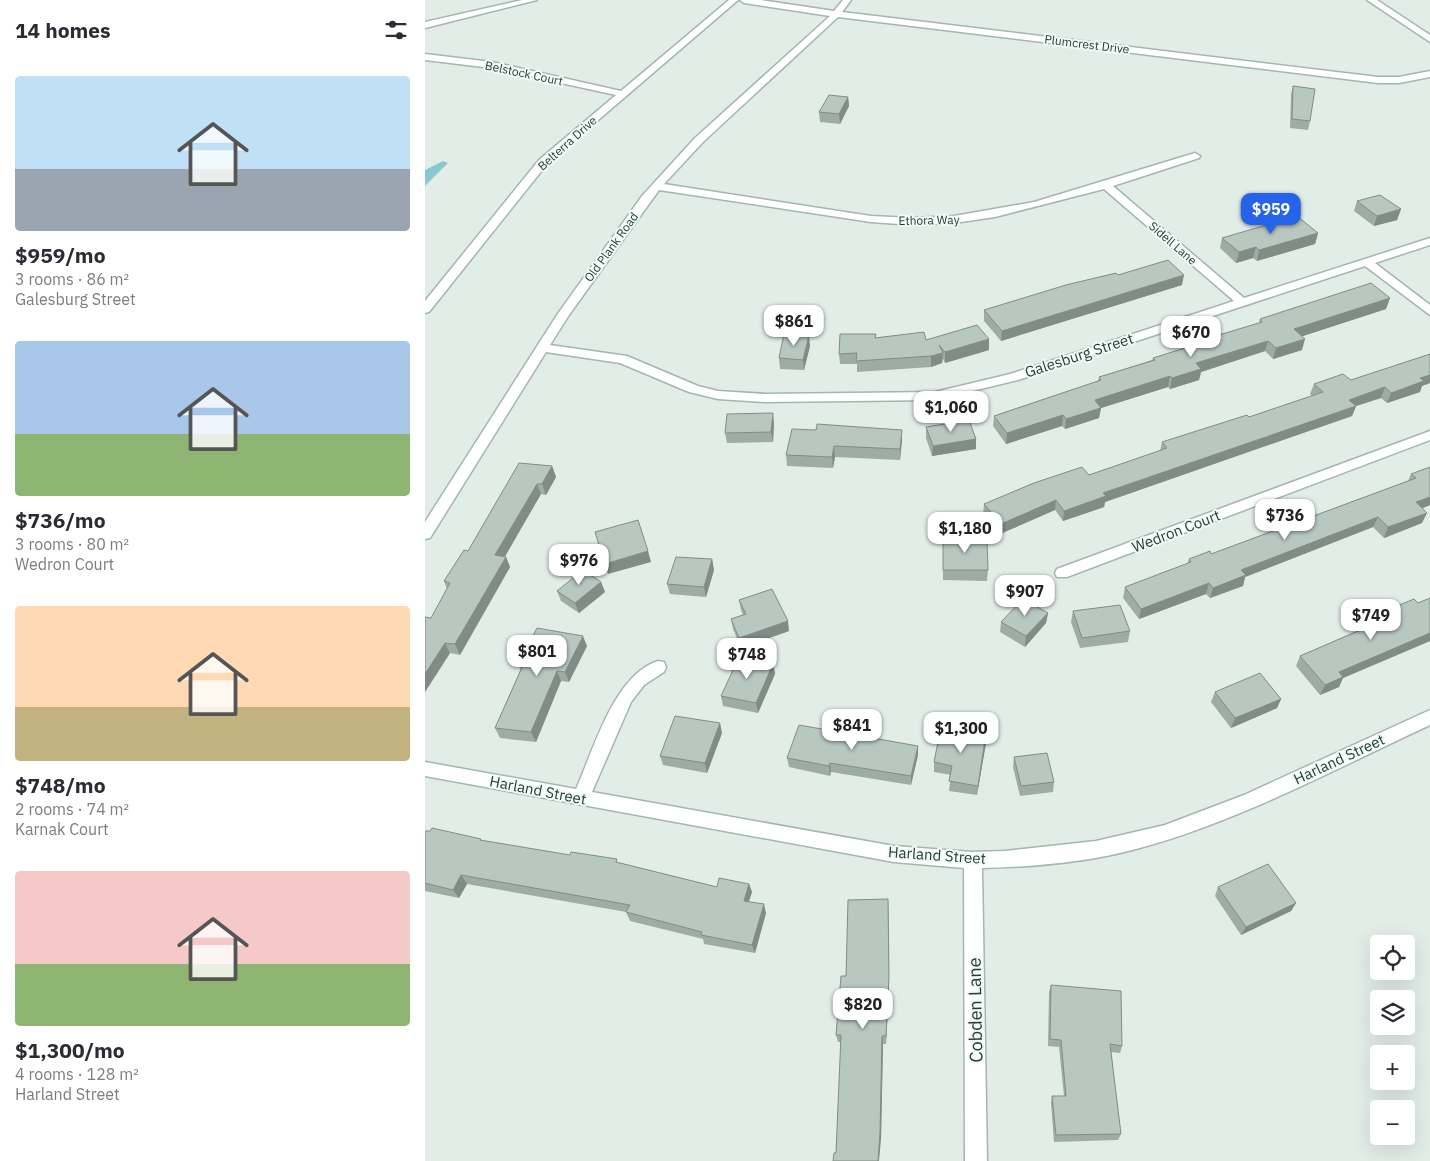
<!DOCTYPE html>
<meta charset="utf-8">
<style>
:root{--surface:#fff;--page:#f7f7f7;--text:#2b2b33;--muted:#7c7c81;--accent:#2563eb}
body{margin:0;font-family:"IBM Plex Sans",sans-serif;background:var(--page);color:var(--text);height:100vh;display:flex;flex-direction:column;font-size:19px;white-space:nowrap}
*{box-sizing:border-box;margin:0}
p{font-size:16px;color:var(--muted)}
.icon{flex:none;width:28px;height:28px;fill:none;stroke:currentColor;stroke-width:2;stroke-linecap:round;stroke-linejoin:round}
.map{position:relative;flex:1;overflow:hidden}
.sheet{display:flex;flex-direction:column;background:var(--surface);width:425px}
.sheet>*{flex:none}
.fabs{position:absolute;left:945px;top:935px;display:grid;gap:10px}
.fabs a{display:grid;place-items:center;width:45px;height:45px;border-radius:5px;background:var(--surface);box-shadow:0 5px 20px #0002;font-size:25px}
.price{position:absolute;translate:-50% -42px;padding:0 11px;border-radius:10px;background:#fff;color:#222;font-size:16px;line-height:32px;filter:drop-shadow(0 1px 2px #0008)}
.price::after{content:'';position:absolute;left:50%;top:30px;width:15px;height:11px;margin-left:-8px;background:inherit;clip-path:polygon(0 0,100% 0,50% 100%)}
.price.active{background:var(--accent);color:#fff}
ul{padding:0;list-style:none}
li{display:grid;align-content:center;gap:10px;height:265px;padding:0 15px}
li span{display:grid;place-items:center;height:155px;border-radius:5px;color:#555}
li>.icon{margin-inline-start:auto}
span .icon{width:90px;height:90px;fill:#fffc;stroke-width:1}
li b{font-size:21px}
h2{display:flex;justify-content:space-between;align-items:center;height:60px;padding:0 15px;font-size:21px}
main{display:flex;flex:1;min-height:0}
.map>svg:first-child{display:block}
</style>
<main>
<section class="sheet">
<h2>14 homes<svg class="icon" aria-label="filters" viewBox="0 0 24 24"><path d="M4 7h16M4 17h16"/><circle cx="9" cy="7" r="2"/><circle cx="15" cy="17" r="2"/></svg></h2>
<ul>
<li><span style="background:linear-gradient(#bfe0f5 60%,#9aa5b1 0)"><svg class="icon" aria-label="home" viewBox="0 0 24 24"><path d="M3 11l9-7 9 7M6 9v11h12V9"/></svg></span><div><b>$959/mo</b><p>3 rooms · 86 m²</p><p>Galesburg Street</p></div></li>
<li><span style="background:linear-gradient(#a9c7e8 60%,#8fb573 0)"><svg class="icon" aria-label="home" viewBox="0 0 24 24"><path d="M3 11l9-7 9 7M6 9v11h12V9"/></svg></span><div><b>$736/mo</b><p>3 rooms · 80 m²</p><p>Wedron Court</p></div></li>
<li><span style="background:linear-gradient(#ffd9b3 65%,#c2b280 0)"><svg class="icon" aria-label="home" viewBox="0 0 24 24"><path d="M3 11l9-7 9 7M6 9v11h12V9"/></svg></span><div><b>$748/mo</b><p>2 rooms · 74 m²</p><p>Karnak Court</p></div></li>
<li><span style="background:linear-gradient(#f6c9c9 60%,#8fb573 0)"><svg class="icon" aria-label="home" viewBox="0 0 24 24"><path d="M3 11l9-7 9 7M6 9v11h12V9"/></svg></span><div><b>$1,300/mo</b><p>4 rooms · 128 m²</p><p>Harland Street</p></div></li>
</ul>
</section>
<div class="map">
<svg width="1005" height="1161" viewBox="0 0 1005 1161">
<rect width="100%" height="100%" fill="#e3ede8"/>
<!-- water -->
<path fill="#8ac7d3" d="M 18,161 L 23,163 L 0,186 L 0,170 Z"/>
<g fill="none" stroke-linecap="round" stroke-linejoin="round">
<!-- minor casing -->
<g stroke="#a5b5af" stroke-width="3">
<g id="minor">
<path d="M 97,0 L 112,0 L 0,28 L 0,22 Z"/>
<path d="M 304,0 L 313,0 L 122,164 L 4,312 L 0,313 L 0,301 L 114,160 L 191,95 L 67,68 L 0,60 L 0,54 L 67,62 L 196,91 Z"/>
<path d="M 315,0 L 336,0 L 409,11 L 418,0 L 426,0 L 417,12 L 953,77 L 974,77 L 1005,71 L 1005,77 L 974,83 L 953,83 L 413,17 L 278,142 L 239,184 L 446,216 L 488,218 L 529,216 L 609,202 L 770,153 L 775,156 L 774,158 L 688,186 L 819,298 L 1005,238 L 1005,245 L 950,263 L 1005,305 L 1005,315 L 940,266 L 593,380 L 510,400 L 341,402 L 293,399 L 264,392 L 195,363 L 121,352 L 5,538 L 0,539 L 0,522 L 132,315 L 217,196 L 270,138 L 405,16 L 319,3 ZM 679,189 L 809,301 L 585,374 L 510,392 L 341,394 L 293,391 L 273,386 L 202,356 L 125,345 L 144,315 L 234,190 L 446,222 L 488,225 L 529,223 L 570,217 Z"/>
<path d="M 942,0 L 952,0 L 1005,35 L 1005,42 Z"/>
<path d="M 1005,431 L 1005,440 L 642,577 L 632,577 L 630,573 L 632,569 Z"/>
<path d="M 233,661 L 239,662 L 241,667 L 239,672 L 219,685 L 206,702 L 167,792 L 469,846 L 547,852 L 580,851 L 671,841 L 740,825 L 819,795 L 1005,710 L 1005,725 C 910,769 813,822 711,849 C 664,862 606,867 557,868 L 562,1161 L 540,1161 L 539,868 L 469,862 L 0,776 L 0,762 L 151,789 C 169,749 189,675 233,661 Z"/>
</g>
</g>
<!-- minor -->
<use href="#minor" fill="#fff" fill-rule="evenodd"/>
</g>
<!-- wall -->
<g fill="#9eaca6">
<path d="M 868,86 L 885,121 L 883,130 L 865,128 L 866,94 Z"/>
<path d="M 423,97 L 424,106 L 415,124 L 395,122 L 394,112 Z"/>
<path d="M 932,201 L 976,209 L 972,220 L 949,226 L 929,211 Z"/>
<path d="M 893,233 L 890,244 L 832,261 L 828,258 L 811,263 L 795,248 L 797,238 Z"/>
<path d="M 693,275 L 757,285 L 576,341 L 559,321 L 559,310 Z"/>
<path d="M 965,298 L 961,309 L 877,336 L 877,350 L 848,359 L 840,351 L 776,372 L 774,380 L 745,389 L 743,387 L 676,408 L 674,418 L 640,429 L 637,426 L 581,444 L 568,426 L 569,416 L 673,381 L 674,377 L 727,360 L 728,358 L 773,344 L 774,341 L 834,323 L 835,319 Z"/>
<path d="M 451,338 L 501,340 L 564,339 L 564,350 L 520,363 L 518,359 L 517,363 L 506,367 L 432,372 L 432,364 L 415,364 L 414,354 Z"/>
<path d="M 385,346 L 379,370 L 355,369 L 354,358 Z"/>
<path d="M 1005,354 L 1005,383 L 997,386 L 995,392 L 962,403 L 956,398 L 931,406 L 927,416 L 680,502 L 679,507 L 638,521 L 630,510 L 575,534 L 558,515 L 559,504 L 664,475 L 735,451 L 737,442 L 824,417 L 887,396 L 885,394 L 889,384 L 926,380 Z"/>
<path d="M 349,423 L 348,442 L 302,443 L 300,433 Z"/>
<path d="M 501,427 L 551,439 L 551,449 L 507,456 L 501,438 Z"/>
<path d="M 391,430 L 477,430 L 477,440 L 475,460 L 410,457 L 408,468 L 362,466 L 361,455 Z"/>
<path d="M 127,466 L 131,477 L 121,495 L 116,494 L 80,556 L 81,557 L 85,567 L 35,655 L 25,653 L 0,692 L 0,617 L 6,618 L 22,589 L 19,581 L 43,551 Z"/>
<path d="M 1005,467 L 1005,505 L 997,508 L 997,523 L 959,538 L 948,527 L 820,577 L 818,586 L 785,598 L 781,594 L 714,619 L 698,598 L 700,587 L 762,564 L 764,559 L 786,554 L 983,481 L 986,474 Z"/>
<path d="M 518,538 L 563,570 L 562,581 L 518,580 Z"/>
<path d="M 287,559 L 289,570 L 281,597 L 245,594 L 242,584 Z"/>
<path d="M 176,582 L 180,592 L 154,613 L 136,601 L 132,591 Z"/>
<path d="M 1005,598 L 1005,641 L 918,678 L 914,687 L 895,695 L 871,666 L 875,656 L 950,623 L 955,613 L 993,603 Z"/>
<path d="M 314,600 L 364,631 L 316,648 L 308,629 L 306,619 L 318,615 L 316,610 Z"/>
<path d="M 648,611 L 705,631 L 703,642 L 655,648 L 646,622 Z"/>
<path d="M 623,613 L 621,623 L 600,647 L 575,632 L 576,622 Z"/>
<path d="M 162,646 L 144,682 L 136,681 L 111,742 L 75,738 L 70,728 L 96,670 L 93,664 Z"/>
<path d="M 348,664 L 350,674 L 333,713 L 298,706 L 296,696 Z"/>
<path d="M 790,692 L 856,699 L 852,708 L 806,728 L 786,702 Z"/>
<path d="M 297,733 L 282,773 L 238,765 L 235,756 Z"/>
<path d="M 561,733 L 561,743 L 552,795 L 524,791 L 526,775 L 509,772 L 509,762 Z"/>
<path d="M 493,746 L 493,755 L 486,785 L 406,772 L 405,776 L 364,767 L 362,758 Z"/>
<path d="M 589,757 L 629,782 L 628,792 L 595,796 L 588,767 Z"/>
<path d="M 0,831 L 57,841 L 193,863 L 292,887 L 324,884 L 327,892 L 324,902 L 341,913 L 330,953 L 279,944 L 278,939 L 205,921 L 201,912 L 42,884 L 34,898 L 0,891 Z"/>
<path d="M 793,887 L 871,903 L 866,911 L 816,935 L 790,896 Z"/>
<path d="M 463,899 L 464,985 L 461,1044 L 458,1044 L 456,1139 L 411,1153 L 416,1042 L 413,1042 L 411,1035 L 421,976 Z"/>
<path d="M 626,985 L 697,1046 L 695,1053 L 686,1052 L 696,1134 L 693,1140 L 629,1142 L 626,1103 L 627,1096 L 639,1096 L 634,1047 L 623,1046 L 624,992 Z"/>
</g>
<!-- shaded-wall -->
<g fill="#818c87">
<path d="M 423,97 L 424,106 L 415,124 L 414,114 Z"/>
<path d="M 976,209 L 972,220 L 949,226 L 952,216 Z"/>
<path d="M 893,233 L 890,244 L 832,261 L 834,250 Z"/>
<path d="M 831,247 L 828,258 L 811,263 L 814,252 Z"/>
<path d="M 759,275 L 757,285 L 576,341 L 577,331 Z"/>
<path d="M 965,298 L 961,309 L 866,340 L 869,329 Z"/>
<path d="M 384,335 L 385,346 L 379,370 L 378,360 Z"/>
<path d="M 564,339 L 564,350 L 520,363 L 520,352 Z"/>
<path d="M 880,339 L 877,350 L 848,359 L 851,348 Z"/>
<path d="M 843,341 L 840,351 L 776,372 L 774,380 L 745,389 L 747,378 L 771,363 Z"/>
<path d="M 518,353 L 517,363 L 506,367 L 506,356 Z"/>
<path d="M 1005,375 L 1005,383 L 997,386 L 995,392 L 962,403 L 966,393 L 995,378 Z"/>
<path d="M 745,376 L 743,387 L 676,408 L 674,418 L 640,429 L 641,419 L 670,400 Z"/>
<path d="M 960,387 L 956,398 L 931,406 L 927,416 L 680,502 L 679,507 L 638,521 L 639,511 L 678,493 L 924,400 Z"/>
<path d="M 348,413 L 349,423 L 348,442 L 346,432 Z"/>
<path d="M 638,415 L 637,426 L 581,444 L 582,433 Z"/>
<path d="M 477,430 L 477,440 L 475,460 L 475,449 Z"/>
<path d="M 551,439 L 551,449 L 507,456 L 508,446 Z"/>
<path d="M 409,446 L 410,457 L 408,468 L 407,457 Z"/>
<path d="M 127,466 L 131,477 L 121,495 L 117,484 Z"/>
<path d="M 112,484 L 116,494 L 75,565 L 70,555 Z"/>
<path d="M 1005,497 L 1005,505 L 986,513 L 991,502 Z"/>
<path d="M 631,500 L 630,510 L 575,534 L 576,524 Z"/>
<path d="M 1002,513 L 997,523 L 959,538 L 963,527 Z"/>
<path d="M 953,517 L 948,527 L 820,577 L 818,586 L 785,598 L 788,588 L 816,570 Z"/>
<path d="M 223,551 L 226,562 L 183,574 L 180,564 Z"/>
<path d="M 81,557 L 85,567 L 35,655 L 30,644 Z"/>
<path d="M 287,559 L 289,570 L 281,597 L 279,587 Z"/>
<path d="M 176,582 L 180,592 L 154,613 L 150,603 Z"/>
<path d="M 784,583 L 781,594 L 714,619 L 716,609 Z"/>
<path d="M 623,613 L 621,623 L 600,647 L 601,636 Z"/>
<path d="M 363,621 L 364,631 L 316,648 L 314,638 Z"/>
<path d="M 1005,633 L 1005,641 L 918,678 L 914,687 L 895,695 L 900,685 L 914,672 Z"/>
<path d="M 158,636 L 162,646 L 144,682 L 140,672 Z"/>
<path d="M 20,643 L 25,653 L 0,692 L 0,674 Z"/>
<path d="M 348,664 L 350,674 L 333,713 L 331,703 Z"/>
<path d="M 132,671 L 136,681 L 111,742 L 106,732 Z"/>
<path d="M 856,699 L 852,708 L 806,728 L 810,718 Z"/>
<path d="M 295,723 L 297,733 L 282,773 L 280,763 Z"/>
<path d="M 561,733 L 561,743 L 552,795 L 553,786 Z"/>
<path d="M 493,746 L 493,755 L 486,785 L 486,776 Z"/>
<path d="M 405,763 L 406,772 L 405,776 L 404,766 Z"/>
<path d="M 36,875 L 42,884 L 34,898 L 28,890 Z"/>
<path d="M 324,884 L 327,892 L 321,909 L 319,901 Z"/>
<path d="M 463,899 L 464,985 L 461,1044 L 461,1036 Z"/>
<path d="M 871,903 L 866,911 L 816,935 L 821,927 Z"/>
<path d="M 339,904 L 341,913 L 330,953 L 327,945 Z"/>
<path d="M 457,1036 L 458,1044 L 456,1139 L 454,1161 L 453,1161 Z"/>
</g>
<!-- building -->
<g fill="#b8c8c1" stroke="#818c87">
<path d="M 868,86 L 890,89 L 885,121 L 867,119 Z"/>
<path d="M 404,95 L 423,97 L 414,114 L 394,112 Z"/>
<path d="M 955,195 L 976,209 L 952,216 L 932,201 Z"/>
<path d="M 872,216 L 893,233 L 834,250 L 831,247 L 814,252 L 797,238 Z"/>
<path d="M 743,260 L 759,275 L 577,331 L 559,310 L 641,285 L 691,273 L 693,275 Z"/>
<path d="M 946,283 L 965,298 L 869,329 L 880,339 L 851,348 L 843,341 L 771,363 L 776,369 L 747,378 L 745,376 L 670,400 L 676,408 L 641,419 L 638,415 L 582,433 L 569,416 L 676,380 L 674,377 L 730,360 L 728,358 L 776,343 L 774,341 L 837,322 L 835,319 Z"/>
<path d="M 552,325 L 564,339 L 520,352 L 514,345 L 518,353 L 506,356 L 431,361 L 432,353 L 414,354 L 415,334 L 451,334 L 450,338 L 499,332 L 501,340 Z"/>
<path d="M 359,334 L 384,335 L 378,360 L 354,358 Z"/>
<path d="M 1005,354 L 1005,375 L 995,378 L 999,381 L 966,393 L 960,387 L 924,400 L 931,406 L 678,493 L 681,496 L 639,511 L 631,500 L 576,524 L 559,504 L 609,483 L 657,467 L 664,475 L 742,448 L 737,442 L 822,415 L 824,417 L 898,392 L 889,384 L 918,374 L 926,380 Z"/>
<path d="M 348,413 L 346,432 L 300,433 L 302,414 Z"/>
<path d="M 544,420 L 551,439 L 508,446 L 501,427 Z"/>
<path d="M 392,424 L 477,430 L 475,449 L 409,446 L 407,457 L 361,455 L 367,429 L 391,430 Z"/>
<path d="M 94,463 L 127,466 L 117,484 L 112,484 L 70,555 L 81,557 L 30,644 L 20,643 L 0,674 L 0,617 L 6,618 L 25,583 L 19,581 L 39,550 L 43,551 Z"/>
<path d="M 1005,467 L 1005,497 L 991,502 L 1002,513 L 963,527 L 953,517 L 816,570 L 821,575 L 788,588 L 784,583 L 716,609 L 700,587 L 766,562 L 764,559 L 785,551 L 786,554 L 991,478 L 986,474 Z"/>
<path d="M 213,520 L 223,551 L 180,564 L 170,532 Z"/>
<path d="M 518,538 L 562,539 L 563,570 L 518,570 Z"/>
<path d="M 251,557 L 287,559 L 279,587 L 242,584 Z"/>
<path d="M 158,570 L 176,582 L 150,603 L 132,591 Z"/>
<path d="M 347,589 L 363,621 L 314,638 L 306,619 L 321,614 L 314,600 Z"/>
<path d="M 1005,598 L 1005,633 L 914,672 L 918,677 L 900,685 L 875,656 L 961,619 L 955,613 L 989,599 L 993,603 Z"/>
<path d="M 598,599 L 623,613 L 601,636 L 576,622 Z"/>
<path d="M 695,605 L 705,631 L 657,638 L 648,611 Z"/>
<path d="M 112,628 L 158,636 L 140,672 L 132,671 L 106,732 L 70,728 L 98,665 L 93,664 Z"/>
<path d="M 314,657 L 348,664 L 331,703 L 296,696 Z"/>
<path d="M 835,673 L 856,699 L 810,718 L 790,692 Z"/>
<path d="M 250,716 L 295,723 L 280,763 L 235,756 Z"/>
<path d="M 374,725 L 493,746 L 486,776 L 405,763 L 404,766 L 362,758 Z"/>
<path d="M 516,727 L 561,733 L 553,786 L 524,781 L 527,766 L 509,762 Z"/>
<path d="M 622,753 L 629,782 L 596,786 L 589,757 Z"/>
<path d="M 7,828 L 56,839 L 55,840 L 145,855 L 146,852 L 192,859 L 191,862 L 292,887 L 294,878 L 324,884 L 319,901 L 339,904 L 327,945 L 276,935 L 277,932 L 201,912 L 205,905 L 36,875 L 28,890 L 0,883 L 0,831 L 5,831 Z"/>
<path d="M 843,864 L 871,903 L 821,927 L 793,887 Z"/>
<path d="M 463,899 L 464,977 L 461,1036 L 457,1036 L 455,1133 L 453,1161 L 408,1161 L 409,1153 L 411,1153 L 416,1035 L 411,1035 L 416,976 L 421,976 L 423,900 Z"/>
<path d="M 626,985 L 696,991 L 697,1046 L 685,1044 L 696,1134 L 631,1135 L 627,1096 L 641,1096 L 636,1040 L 625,1039 Z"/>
</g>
<g text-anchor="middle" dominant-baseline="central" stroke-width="4" stroke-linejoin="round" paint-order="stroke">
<!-- far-street labels -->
<g font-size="12" fill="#223e37" stroke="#f3f9f6">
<text transform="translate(662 44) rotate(7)">Plumcrest Drive</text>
<text transform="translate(99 73) rotate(12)">Belstock Court</text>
<text transform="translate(142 143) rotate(-42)">Belterra Drive</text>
<text transform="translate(504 220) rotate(-1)">Ethora Way</text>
<text transform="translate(748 243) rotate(41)">Sidell Lane</text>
<text transform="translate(186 247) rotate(-54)">Old Plank Road</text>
</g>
<!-- street labels -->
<g font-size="15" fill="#223e37" stroke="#f3f9f6">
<text transform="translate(654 355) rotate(-18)">Galesburg Street</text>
<text transform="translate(751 531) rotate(-21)">Wedron Court</text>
<text transform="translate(914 759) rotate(-25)">Harland Street</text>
<text transform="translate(113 790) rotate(11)">Harland Street</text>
<text transform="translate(512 855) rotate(4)">Harland Street</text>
</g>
<!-- near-street labels -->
<g font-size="18" fill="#223e37" stroke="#f3f9f6">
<text transform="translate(550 1010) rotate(-91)">Cobden Lane</text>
</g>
</g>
</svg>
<div class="fabs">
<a><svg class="icon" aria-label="locate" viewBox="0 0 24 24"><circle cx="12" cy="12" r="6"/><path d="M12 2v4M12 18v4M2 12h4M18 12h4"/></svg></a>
<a><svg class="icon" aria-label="layers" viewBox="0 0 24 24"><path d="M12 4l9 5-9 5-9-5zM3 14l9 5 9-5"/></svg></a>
<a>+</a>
<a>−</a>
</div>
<b class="price active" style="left:846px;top:235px">$959</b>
<b class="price" style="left:369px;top:347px">$861</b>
<b class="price" style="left:766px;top:358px">$670</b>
<b class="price" style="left:526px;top:433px">$1,060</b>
<b class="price" style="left:860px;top:541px">$736</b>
<b class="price" style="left:540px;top:554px">$1,180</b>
<b class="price" style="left:154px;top:586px">$976</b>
<b class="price" style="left:600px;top:617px">$907</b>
<b class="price" style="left:946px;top:641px">$749</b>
<b class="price" style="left:112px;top:677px">$801</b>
<b class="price" style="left:322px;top:680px">$748</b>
<b class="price" style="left:427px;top:751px">$841</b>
<b class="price" style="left:536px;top:754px">$1,300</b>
<b class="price" style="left:438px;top:1030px">$820</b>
</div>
</main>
